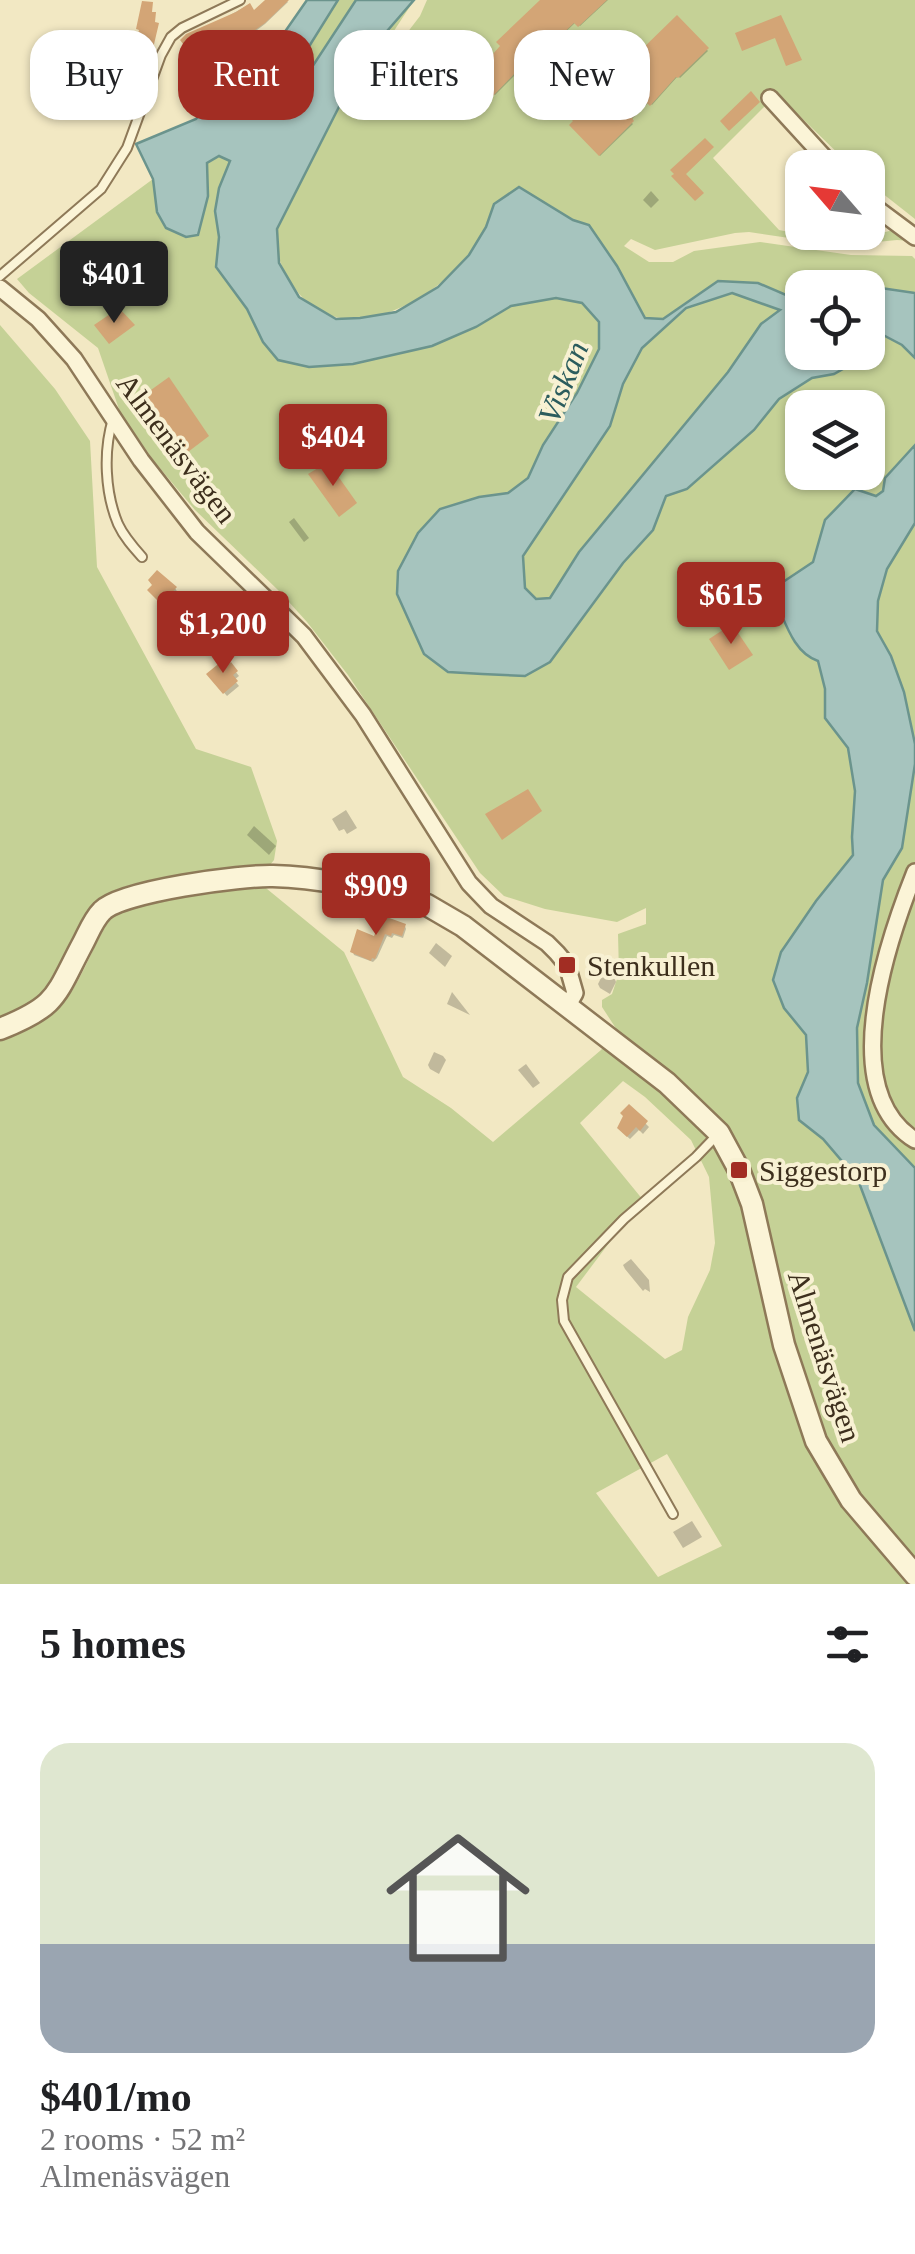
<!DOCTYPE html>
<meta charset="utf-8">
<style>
:root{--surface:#fff;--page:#f2f2f2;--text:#202124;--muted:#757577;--line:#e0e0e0;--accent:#a22d23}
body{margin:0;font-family:"Times New Roman",serif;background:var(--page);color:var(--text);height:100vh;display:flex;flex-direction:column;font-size:38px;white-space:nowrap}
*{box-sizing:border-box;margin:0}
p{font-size:32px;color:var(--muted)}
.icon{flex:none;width:55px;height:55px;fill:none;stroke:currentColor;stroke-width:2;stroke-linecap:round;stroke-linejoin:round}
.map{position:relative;height:1584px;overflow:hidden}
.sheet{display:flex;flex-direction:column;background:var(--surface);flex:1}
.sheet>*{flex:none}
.hud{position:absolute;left:30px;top:30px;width:855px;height:90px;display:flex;gap:20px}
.needle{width:65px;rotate:298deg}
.fabs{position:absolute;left:785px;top:150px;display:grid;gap:20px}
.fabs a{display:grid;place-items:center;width:100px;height:100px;border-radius:20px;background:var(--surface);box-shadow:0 2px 8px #0004;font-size:50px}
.price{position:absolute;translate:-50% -85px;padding:0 22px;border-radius:10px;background:var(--accent);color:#fff;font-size:32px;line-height:65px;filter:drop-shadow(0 2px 5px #0008)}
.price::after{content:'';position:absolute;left:50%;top:60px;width:30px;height:22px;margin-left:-15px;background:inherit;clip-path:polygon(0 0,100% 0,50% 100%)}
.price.on{background:#222;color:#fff}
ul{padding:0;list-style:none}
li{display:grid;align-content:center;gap:20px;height:530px;padding:0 40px}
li+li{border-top:2px solid var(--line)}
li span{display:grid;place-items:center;height:310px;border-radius:30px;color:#555}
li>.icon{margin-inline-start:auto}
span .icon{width:180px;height:180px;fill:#fffc;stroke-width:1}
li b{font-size:42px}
h2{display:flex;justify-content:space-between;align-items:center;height:120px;padding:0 40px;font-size:42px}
.tag{padding:0 35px;border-radius:30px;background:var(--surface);box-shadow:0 2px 8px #0004;font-size:35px;line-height:90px}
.tag.on{background:var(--accent);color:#fff}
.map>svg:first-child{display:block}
</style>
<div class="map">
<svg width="915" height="1584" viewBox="0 0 915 1584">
<rect width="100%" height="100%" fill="#f2e8c3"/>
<!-- green -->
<g fill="#c5d196" fill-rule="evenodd">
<path d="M 338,0 L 356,0 L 312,67 L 292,107 L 283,111 L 278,106 L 280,93 Z"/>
<path d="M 414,0 C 402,20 368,64 376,86 C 380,97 391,101 400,107 L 387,72 L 390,68 L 387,59 L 420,16 L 427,0 L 915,0 L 915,219 L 868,182 L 868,168 L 852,167 L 777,94 L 713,158 L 779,230 L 800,234 L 837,238 L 870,236 L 893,230 L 911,241 L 897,240 L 867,243 L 823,243 L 749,232 L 735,233 L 655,250 L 631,239 L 624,246 L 649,262 L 673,262 L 694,251 L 760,242 L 851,255 L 912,256 L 915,259 L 915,293 L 827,280 L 818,287 L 802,288 L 802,295 L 787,295 L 758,283 L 718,281 L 663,319 L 645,318 L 617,266 L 589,225 L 573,220 L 547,203 L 494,204 C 487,223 480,243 467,258 C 423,308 332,355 289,279 C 280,265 273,246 277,228 C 281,214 298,188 305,174 C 327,131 347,86 374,47 C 386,30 401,15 414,0 Z"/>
<path d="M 219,156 L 230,161 L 219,188 L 215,211 L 219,237 L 216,267 L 247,309 L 263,342 L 309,367 L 353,364 L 432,346 L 476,327 L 511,306 L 557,298 L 582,303 L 599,323 L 599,349 L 577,393 L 543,445 L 528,478 L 508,493 L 479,497 L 397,594 L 424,654 L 448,672 L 525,676 L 549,662 L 623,563 L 653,530 L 666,496 L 687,489 L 754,430 L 779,399 L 812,378 L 834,374 L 862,358 L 883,335 L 902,345 L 915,358 L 915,445 L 885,478 L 883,491 L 877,497 L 825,520 L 813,562 L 783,582 L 818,660 L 825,689 L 825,718 L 848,748 L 855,791 L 852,837 L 853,855 L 816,901 L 781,952 L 773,980 L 784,1008 L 806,1035 L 808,1072 L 797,1097 L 799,1120 L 823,1139 L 858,1180 L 915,1331 L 915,1584 L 0,1584 L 0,1041 C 20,1033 42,1025 57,1010 C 80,988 92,945 111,918 C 142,897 222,890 261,884 L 344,952 L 403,1077 L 451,1108 L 493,1142 L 601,1050 L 617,1030 L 602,1007 L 602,1000 L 612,994 L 619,973 L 618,934 L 646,924 L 646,908 L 617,922 L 545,909 L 504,896 L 480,873 L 348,675 L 307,622 L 278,590 L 195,510 L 153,460 L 120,412 L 98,348 L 29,293 L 17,279 L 153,179 L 157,212 L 208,196 L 207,163 ZM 802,408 L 868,408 L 868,472 L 802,472 ZM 623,1081 L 645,1097 L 691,1140 L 709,1177 L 715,1243 L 710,1270 L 688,1317 L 682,1350 L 665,1359 L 576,1287 L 618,1231 L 648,1206 L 580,1123 ZM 667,1454 L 722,1546 L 658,1577 L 596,1493 Z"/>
<path d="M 732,293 L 780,309 L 761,324 L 728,372 L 579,552 L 550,598 L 537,599 L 525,588 L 523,556 L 610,426 L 623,384 L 642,348 L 686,308 Z"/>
<path d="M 0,325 L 55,389 L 90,441 L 97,567 L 196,749 L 251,767 L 277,841 L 274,860 L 270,865 C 229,870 124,875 96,902 C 89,908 84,919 79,928 C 54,976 55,995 0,1017 Z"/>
<path d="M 915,523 L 915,744 C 909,715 903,688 892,660 C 888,651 881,642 878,632 C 869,599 894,547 915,523 Z"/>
<path d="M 915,764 L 915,1168 L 874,1125 L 858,1083 L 857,1028 L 867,983 L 883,880 L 902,848 Z"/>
</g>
<!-- water -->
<g fill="#a6c4be" stroke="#6b948d" stroke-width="2.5" fill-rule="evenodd">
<path d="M 307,0 L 338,0 L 280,93 L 278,106 L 283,111 L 292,107 L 312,67 L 356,0 L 414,0 L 375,45 L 347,91 L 277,229 L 279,263 L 299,297 L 336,319 L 360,318 L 396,312 L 438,287 L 469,255 L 486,227 L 494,204 L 519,187 L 573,220 L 589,225 L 617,266 L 645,318 L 663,319 L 718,281 L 758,283 L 786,295 L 802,295 L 802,352 L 867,352 L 862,358 L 834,374 L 812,378 L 779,399 L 754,430 L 687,489 L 666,496 L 653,530 L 623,563 L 550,662 L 525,676 L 482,674 L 448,672 L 424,654 L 397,594 L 398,571 L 418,533 L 440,509 L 479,497 L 508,493 L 528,478 L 543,445 L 577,393 L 599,349 L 599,322 L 582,303 L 556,298 L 511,306 L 476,327 L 432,346 L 353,364 L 309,367 L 278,360 L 263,342 L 247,309 L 216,267 L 219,237 L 215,211 L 219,188 L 230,161 L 219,156 L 207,163 L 208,196 L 198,235 L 186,237 L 166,228 L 157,212 L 153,179 L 136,144 L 196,119 L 206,107 L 266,59 ZM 732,293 L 780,310 L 761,324 L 728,372 L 579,552 L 550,598 L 536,599 L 525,588 L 523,556 L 610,426 L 623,384 L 642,348 L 686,308 Z"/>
<path d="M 826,280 L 915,293 L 915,358 L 902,345 L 883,335 L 868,352 L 868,288 L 818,287 Z"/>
<path d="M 915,445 L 915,523 L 887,569 L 878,601 L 877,631 L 891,656 L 904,692 L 915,744 L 915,764 L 902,848 L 883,880 L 867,983 L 857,1028 L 858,1083 L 874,1125 L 915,1168 L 915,1331 L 858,1180 L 823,1139 L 799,1120 L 797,1098 L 808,1072 L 806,1035 L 784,1008 L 773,980 L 781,952 L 816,901 L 853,855 L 852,837 L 855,791 L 848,748 L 825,718 L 825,689 L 818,661 C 794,653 786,624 776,602 L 783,582 L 813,562 L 825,520 L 855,489 L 876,496 L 883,491 L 885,478 Z"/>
</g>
<!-- shadow -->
<g fill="#0003">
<path d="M 268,0 L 286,0 L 288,2 L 265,24 L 196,75 L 182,56 L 190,50 L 183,41 L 250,4 L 240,24 Z"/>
<path d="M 544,0 L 608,0 L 580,26 L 576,22 L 557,40 L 561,45 L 527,79 L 519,71 L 495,95 L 465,66 L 485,66 Z"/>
<path d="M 677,18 L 708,51 L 680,78 L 678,76 L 652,105 L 649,102 L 630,121 L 633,124 L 600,156 L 572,125 L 583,117 Z"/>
<path d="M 651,191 L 659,200 L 651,208 L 643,200 Z"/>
<path d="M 294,518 L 309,538 L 304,542 L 289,522 Z"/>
<path d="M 175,588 L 178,593 L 164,606 L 153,595 Z"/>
<path d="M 231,666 L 239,676 L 234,680 L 239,686 L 227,696 L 212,679 Z"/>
<path d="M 346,810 L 357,828 L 347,834 L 344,829 L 339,831 L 332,819 Z"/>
<path d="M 254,826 L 276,846 L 269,855 L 247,835 Z"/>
<path d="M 382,918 L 405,926 L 406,929 L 403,938 L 394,935 L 392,938 L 387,936 L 377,958 L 373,962 L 354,955 L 353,952 L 375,939 Z"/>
<path d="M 436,943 L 452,956 L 445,967 L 429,953 Z"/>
<path d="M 604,972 L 614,977 L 616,982 L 610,994 L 600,988 L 598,984 Z"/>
<path d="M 452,992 L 470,1015 L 447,1004 Z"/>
<path d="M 434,1052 L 443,1056 L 446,1060 L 439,1074 L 430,1069 L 428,1065 Z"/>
<path d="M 526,1064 L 540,1083 L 533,1088 L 518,1070 Z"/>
<path d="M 629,1107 L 649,1127 L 643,1134 L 639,1130 L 630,1139 L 622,1132 Z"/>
<path d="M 631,1259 L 649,1280 L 650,1292 L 645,1289 L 643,1291 L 625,1269 L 623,1265 Z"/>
<path d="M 692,1521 L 702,1537 L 683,1548 L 673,1532 Z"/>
</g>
<!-- building -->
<g fill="#d3a576">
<path d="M 265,0 L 289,0 L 265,23 L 230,48 L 232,50 L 194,76 L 179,56 L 187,49 L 180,40 L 186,34 L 236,12 L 250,3 L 254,10 Z"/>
<path d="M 540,0 L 607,0 L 578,27 L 574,23 L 558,38 L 563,43 L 526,79 L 517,71 L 493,96 L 462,66 L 476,53 L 485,63 L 500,46 L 496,42 Z"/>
<path d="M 142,1 L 153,2 L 152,12 L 156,12 L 155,22 L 159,23 L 151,57 L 133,109 L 116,103 L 127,72 L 123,71 L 126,60 L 131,61 L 139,30 L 136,29 Z"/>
<path d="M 677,15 L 709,48 L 678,78 L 676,77 L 650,106 L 647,103 L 632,118 L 634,121 L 599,156 L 569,125 L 573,121 L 570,118 L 579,109 L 583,114 L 600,98 L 596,94 Z"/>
<path d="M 781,15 L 802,60 L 786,66 L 775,38 L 742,51 L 735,33 Z"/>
<path d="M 751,91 L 760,102 L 729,131 L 720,121 Z"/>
<path d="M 705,138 L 714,147 L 686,174 L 704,193 L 695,201 L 671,176 L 674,174 L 670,170 Z"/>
<path d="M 119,308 L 135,325 L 109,344 L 94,325 Z"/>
<path d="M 169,377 L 209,436 L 184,455 L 144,395 Z"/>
<path d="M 328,462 L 357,503 L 339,517 L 308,474 Z"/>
<path d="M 157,570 L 177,587 L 161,604 L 147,590 L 152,585 L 148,580 Z"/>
<path d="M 732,624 L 753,655 L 729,670 L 709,639 Z"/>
<path d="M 222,661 L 226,666 L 231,662 L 238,671 L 233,675 L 238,681 L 223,694 L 206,674 Z"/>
<path d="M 528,789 L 542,811 L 502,840 L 485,814 Z"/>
<path d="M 381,915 L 406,924 L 402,936 L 392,933 L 391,936 L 385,934 L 375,959 L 372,958 L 371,961 L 350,952 L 357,929 L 374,936 Z"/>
<path d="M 629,1104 L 648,1121 L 640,1131 L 636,1127 L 627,1137 L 617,1128 L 623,1116 L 620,1113 Z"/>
</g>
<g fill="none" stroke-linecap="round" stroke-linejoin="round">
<!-- service casing -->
<g stroke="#8e7958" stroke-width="12">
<g id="service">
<path d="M 0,276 L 101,189 L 127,148 L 161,55 L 171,37 L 182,28 L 240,0"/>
<path d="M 113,419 C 103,451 105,493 118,524 C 124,537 133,547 142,557"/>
<path d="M 673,1514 L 564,1321 L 562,1300 L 568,1277 L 624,1219 L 696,1157 L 719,1133"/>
</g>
</g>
<!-- minor casing -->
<g stroke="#8e7958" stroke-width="20">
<g id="minor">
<path d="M 770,98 L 834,168"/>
<path d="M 868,202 L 915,237"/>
<path d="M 0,288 L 38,319 L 74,359 L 141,460 L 197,532 L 304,636 L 363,715 L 469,883 L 491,906 L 547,943 L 557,953 L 567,965 L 575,993 L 567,1007"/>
<path d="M 915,872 C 888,940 835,1090 915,1140"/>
</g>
</g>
<!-- tertiary casing -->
<g stroke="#8e7958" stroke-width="25">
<path id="tertiary" d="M 0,1029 C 58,1006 55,996 82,945 C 88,934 93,920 102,911 C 121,891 243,875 273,876 C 319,877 366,888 410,899 L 427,905 L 463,926 L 667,1083 L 719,1133 L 739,1170 L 752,1204 L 784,1345 L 816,1441 L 851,1500 L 915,1575"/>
</g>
<!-- service -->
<use href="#service" stroke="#fbf4d7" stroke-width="8"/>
<!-- minor -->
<use href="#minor" stroke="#fbf4d7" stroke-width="15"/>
<!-- tertiary -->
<use href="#tertiary" stroke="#fbf4d7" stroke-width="20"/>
</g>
<!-- markers -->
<g fill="#a22d23" stroke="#f8f1d3" stroke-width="4">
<rect x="557" y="955" width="20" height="20" rx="5"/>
<rect x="729" y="1160" width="20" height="20" rx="5"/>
</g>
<g text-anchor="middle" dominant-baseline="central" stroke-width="8" stroke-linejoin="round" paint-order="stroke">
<!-- street labels -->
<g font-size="30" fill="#3d2f1d" stroke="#f8f1d3">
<text transform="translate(177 448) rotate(53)">Almenäsvägen</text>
<text transform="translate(825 1356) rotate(72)">Almenäsvägen</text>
</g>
<!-- poi labels -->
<g font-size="30" fill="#3d2f1d" stroke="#f8f1d3" text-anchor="start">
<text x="587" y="965">Stenkullen</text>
<text x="759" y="1170">Siggestorp</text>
</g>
<!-- water labels -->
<g font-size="32" font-style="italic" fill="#2b5c5d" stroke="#f8f1d3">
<text transform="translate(563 382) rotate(-68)">Viskan</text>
</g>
</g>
</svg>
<div class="fabs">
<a><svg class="needle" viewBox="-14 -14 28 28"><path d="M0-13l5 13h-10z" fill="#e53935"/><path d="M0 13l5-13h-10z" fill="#757577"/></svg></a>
<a><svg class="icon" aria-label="locate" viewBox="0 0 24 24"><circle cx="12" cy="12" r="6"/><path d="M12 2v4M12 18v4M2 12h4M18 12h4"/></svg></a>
<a><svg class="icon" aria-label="layers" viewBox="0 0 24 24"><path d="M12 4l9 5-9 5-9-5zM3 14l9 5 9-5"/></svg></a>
</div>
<b class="price on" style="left:114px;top:326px">$401</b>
<b class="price" style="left:333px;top:489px">$404</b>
<b class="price" style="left:731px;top:647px">$615</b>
<b class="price" style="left:223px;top:676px">$1,200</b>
<b class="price" style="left:376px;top:938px">$909</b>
<div class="hud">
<a class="tag">Buy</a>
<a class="tag on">Rent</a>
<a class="tag">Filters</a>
<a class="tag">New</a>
</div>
</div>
<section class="sheet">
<h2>5 homes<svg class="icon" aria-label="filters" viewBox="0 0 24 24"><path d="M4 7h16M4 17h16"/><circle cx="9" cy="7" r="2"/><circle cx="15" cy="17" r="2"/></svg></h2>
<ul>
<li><span style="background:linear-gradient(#dfe7d0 65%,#9aa5b1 0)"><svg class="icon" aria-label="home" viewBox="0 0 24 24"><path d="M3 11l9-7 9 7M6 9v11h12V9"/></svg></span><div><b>$401/mo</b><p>2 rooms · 52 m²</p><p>Almenäsvägen</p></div></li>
</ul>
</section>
